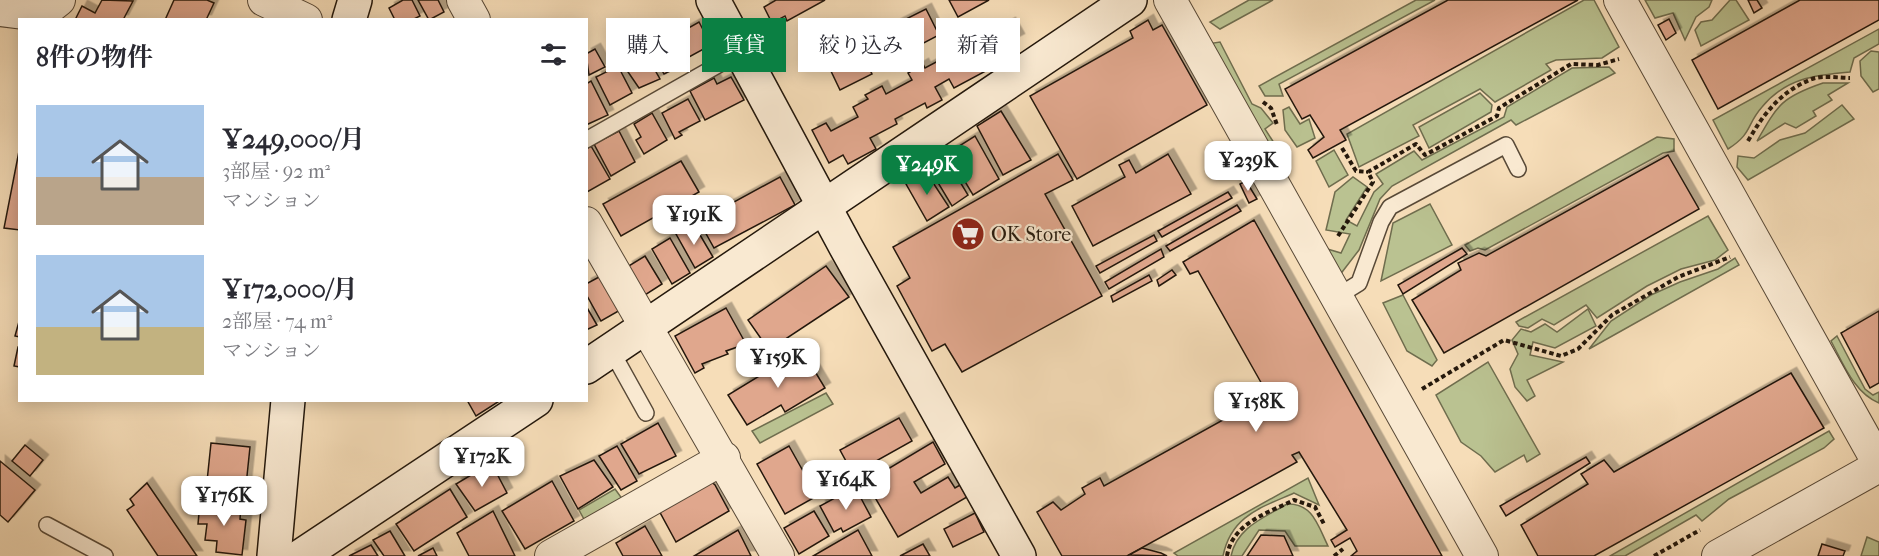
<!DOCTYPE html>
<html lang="ja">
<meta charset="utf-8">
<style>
:root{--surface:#fff;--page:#f2f2f3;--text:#2b2b33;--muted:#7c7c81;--accent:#0b8043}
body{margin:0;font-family:"IM FELL French Canon","Noto Serif JP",serif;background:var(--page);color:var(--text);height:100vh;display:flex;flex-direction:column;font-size:22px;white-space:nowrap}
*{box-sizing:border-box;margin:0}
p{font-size:20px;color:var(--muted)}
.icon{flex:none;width:33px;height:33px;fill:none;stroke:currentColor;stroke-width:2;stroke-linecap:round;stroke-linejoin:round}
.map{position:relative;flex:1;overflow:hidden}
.panel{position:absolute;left:18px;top:18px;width:570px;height:384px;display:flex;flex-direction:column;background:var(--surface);border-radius:0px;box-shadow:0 3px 15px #0003}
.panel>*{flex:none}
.top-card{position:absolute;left:606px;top:18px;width:570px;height:54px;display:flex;gap:12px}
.price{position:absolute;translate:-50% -51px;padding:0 14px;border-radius:12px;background:#fff;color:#222;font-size:20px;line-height:39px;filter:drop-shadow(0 2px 3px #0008)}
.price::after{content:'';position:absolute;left:50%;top:36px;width:18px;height:14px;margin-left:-9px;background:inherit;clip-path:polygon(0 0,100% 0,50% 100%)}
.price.on{background:var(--accent);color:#fff}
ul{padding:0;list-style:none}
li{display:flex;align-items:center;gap:18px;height:150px;padding:0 18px}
li span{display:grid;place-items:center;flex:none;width:168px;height:120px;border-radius:0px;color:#555}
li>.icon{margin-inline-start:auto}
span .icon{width:72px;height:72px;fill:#fffc;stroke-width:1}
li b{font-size:26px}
h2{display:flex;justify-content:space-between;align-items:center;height:72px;padding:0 18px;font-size:26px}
.pill{padding:0 21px;border-radius:0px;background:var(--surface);box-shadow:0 3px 15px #0003;font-size:21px;line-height:54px}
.pill.on{background:var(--accent);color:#fff}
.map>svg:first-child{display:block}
</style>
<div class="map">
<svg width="1879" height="556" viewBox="0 0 1879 556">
<defs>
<filter id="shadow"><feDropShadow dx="5.5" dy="-5.5" stdDeviation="0" flood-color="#0004"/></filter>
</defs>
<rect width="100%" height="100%" fill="#f6ddb8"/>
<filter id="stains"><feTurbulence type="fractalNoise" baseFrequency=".00333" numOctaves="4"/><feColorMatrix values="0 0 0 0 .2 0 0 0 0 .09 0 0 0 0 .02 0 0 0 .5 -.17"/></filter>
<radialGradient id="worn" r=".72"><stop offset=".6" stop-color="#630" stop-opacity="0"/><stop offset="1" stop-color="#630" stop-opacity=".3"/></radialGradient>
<!-- green -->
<g fill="#bac291" stroke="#6f6d4e" stroke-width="1.5">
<path d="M 1249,0 L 1273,0 L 1220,29 L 1210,22 Z"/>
<path d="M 1416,0 L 1435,0 L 1279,84 L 1283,96 L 1265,96 L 1259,86 Z"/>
<path d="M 1584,0 L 1594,0 L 1619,47 L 1602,58 L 1556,60 L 1546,64 L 1551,70 L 1495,102 L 1480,89 L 1413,125 L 1419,136 L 1359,167 L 1347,134 Z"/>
<path d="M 1645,0 L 1712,0 L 1709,7 L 1696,17 L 1685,40 L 1673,13 L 1655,18 Z"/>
<path d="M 1730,0 L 1736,0 L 1749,20 L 1701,46 L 1695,30 L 1701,22 L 1712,20 Z"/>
<path d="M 1879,29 L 1879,44 L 1854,58 L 1850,72 C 1815,75 1786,78 1762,107 C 1746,125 1753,133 1728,149 L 1713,120 Z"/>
<path d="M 1220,42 L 1252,104 L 1261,108 L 1273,123 L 1265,129 L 1276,146 L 1268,152 L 1207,44 Z"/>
<path d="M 1871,51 L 1879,52 L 1879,89 L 1873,92 L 1861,76 L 1860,61 Z"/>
<path d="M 1609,67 L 1615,73 L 1516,125 L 1511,120 L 1392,186 L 1380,199 L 1359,250 L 1339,276 L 1324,248 L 1341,253 L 1350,234 L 1326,230 L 1335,192 L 1353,177 L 1367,187 L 1346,220 L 1357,226 L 1374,192 L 1383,184 L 1376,174 L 1414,151 L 1422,160 L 1504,117 L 1507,107 L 1572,68 Z"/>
<path d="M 1823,83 L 1848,83 L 1828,95 L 1832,100 L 1813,111 L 1816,116 L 1796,128 L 1785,123 L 1757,141 C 1778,104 1782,97 1823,83 Z"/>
<path d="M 1480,93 L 1492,105 L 1491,112 L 1429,148 L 1419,127 Z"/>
<path d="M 1842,105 L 1854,119 L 1748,180 L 1737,167 L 1738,156 L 1754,158 L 1780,140 L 1805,133 Z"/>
<path d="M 1289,107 L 1300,124 L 1309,119 L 1315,138 L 1297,147 L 1285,130 L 1283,110 Z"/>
<path d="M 1657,137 L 1674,139 L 1674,151 L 1663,153 L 1485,250 L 1478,248 L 1470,251 L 1465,245 Z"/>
<path d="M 1334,150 L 1348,175 L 1329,187 L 1316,161 Z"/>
<path d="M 1430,204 L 1452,245 L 1381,281 L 1393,223 Z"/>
<path d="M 1708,216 L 1728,250 L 1715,260 L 1681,269 L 1647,286 L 1597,318 L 1586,305 L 1554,325 L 1542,319 L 1528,328 L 1519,326 L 1516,322 Z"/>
<path d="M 1735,258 L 1739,265 L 1589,349 L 1611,321 L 1651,295 L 1680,282 L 1718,269 Z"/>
<path d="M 1403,295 L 1437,360 L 1432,366 L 1407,351 L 1383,303 Z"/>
<path d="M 1588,309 L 1596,326 L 1555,348 L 1533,342 L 1530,355 L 1563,362 L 1527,380 L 1535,396 L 1527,401 L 1515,387 L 1510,369 L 1518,354 L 1512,340 L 1521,329 L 1531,332 L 1545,324 L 1557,332 Z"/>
<path d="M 1837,336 L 1865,389 L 1873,395 L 1879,392 L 1879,403 C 1854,393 1843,363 1831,341 Z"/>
<path d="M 1488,362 L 1540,454 L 1527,462 L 1524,455 L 1495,472 L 1481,456 L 1461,442 L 1436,395 Z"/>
<path d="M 826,393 L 833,404 L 760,443 L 752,431 Z"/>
<path d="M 1829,431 L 1834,439 L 1824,448 L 1729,499 L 1702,521 L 1696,515 L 1625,556 L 1610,556 Z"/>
<path d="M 1308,478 L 1319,505 L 1294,493 C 1260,508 1231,516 1223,556 L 1178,556 L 1174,553 Z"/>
<path d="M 615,489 L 623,500 L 585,521 L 579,510 Z"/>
<path d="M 1287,504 C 1313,503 1318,526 1328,546 L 1295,546 L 1285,531 L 1259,530 L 1242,556 L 1231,556 C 1237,527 1264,518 1287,504 Z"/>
<path d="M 1867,537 L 1879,542 L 1879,556 L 1861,556 Z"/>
</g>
<!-- building -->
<g fill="#e0a78d" stroke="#24180c" stroke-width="1.5" filter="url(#shadow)">
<path d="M 102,0 L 133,1 L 123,20 L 75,20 L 82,6 L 95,13 Z"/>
<path d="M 174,0 L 207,0 L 214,3 L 206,20 L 165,20 Z"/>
<path d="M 403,0 L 412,0 L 420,16 L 412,20 L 395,20 L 389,8 Z"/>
<path d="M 418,0 L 438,0 L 444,12 L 429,20 Z"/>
<path d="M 776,0 L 825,0 L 787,21 L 785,16 L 772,23 L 764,7 Z"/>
<path d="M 949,0 L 989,0 L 958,17 Z"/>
<path d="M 1448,0 L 1578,0 L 1340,130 L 1346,140 L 1313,158 L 1308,150 L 1324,137 L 1310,115 L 1302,119 L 1285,89 Z"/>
<path d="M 1748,0 L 1757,0 L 1762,8 L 1754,13 Z"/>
<path d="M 1800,0 L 1879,0 L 1879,20 L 1718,109 L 1692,60 Z"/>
<path d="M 926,9 L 939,35 L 872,70 L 861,47 L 880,37 L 878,33 Z"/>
<path d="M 1669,19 L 1676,33 L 1666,40 L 1658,25 Z"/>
<path d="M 1148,20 L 1153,30 L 1162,25 L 1207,105 L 1077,179 L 1030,96 L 1133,38 L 1130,31 Z"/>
<path d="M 699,22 L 711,45 L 689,57 L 676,35 Z"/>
<path d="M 1010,23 L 1019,39 L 1004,47 L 1010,58 L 954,88 L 949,79 L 935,87 L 942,100 L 927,108 L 925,103 L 895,119 L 897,124 L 870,138 L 876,149 L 848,164 L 843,155 L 829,163 L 812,130 L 826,123 L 831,131 L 858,117 L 853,107 L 868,99 L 865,95 L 882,86 L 886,94 L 912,80 L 908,73 L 923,64 L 925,68 L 955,52 L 960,61 L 986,46 L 982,38 Z"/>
<path d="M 670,39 L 683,65 L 664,74 L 651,50 Z"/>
<path d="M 595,49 L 605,67 L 589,75 L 586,54 Z"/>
<path d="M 861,53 L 872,74 L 840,90 L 830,69 Z"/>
<path d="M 648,58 L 660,79 L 639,88 L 626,69 Z"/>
<path d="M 618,66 L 632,93 L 610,105 L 596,77 Z"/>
<path d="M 731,77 L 744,100 L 705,120 L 690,91 L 714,78 L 717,84 Z"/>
<path d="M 591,81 L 608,115 L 586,125 L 586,84 Z"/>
<path d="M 688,99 L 700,121 L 679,132 L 682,135 L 675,139 L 662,113 Z"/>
<path d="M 1001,111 L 1031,160 L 1003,175 L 977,126 Z"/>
<path d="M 652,113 L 667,140 L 644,154 L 636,140 L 641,137 L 634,124 Z"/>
<path d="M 619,131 L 635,162 L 611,176 L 594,144 Z"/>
<path d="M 975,136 L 999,179 L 973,195 L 948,153 Z"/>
<path d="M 20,146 L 20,230 L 4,228 Z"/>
<path d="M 591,146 L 610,179 L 587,192 L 586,149 Z"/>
<path d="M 1058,154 L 1073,180 L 1045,194 L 1102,296 L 962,372 L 945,344 L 932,351 L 897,286 L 910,278 L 893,247 Z"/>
<path d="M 1168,154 L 1191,194 L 1093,246 L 1072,206 L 1125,177 L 1119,165 L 1129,160 L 1136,173 Z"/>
<path d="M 1668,155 L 1699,209 L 1444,353 L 1412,300 L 1461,270 L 1458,263 L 1479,253 L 1486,256 Z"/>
<path d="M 681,161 L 699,192 L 621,236 L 603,204 Z"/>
<path d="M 948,162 L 968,195 L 952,206 L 931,171 Z"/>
<path d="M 926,172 L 949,207 L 927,221 L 906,184 Z"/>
<path d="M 780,177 L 795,205 L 714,248 L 699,221 Z"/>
<path d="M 1246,181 L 1257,199 L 1249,203 L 1240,184 Z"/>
<path d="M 1228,192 L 1232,198 L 1162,237 L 1158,231 Z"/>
<path d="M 1237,205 L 1241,211 L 1170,251 L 1166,246 Z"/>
<path d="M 1254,220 L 1442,556 L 1351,556 L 1357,551 L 1350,538 L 1335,547 L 1331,540 L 1347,530 L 1299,452 L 1292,455 L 1297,462 L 1127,556 L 1062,556 L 1037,512 L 1053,502 L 1061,510 L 1085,494 L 1082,488 L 1100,478 L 1104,486 L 1259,400 L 1263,386 L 1198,271 L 1190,274 L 1183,262 Z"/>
<path d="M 693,223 L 713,257 L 695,268 L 676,234 Z"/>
<path d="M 1154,235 L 1157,241 L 1100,273 L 1096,266 Z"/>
<path d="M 670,238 L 690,273 L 672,284 L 652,249 Z"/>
<path d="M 1462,248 L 1467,254 L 1403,294 L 1398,285 Z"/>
<path d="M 1161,249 L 1164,257 L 1109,289 L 1105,282 Z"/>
<path d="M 645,256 L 662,284 L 645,295 L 627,267 Z"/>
<path d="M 826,266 L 849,297 L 769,350 L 748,320 Z"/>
<path d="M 1172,270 L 1176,275 L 1159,286 L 1157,280 Z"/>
<path d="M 1149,275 L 1152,281 L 1113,302 L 1111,296 Z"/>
<path d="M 599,277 L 622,309 L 601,321 L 586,294 L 586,284 Z"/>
<path d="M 586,306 L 597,325 L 586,330 Z"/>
<path d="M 726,308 L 746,344 L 726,351 L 728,354 L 702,364 L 704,368 L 695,373 L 675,336 Z"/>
<path d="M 1879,311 L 1879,383 L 1870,388 L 1841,333 Z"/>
<path d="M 20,318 L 20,337 L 15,336 Z"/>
<path d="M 18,347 L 20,347 L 20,367 L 14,366 Z"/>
<path d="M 802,350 L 825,388 L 785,412 L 781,405 L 747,425 L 728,395 Z"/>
<path d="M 1791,373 L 1824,428 L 1594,556 L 1538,556 L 1521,525 L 1588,484 L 1581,474 L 1604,460 L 1614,472 Z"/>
<path d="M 467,400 L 501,400 L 476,416 Z"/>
<path d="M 899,418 L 912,441 L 853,474 L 840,450 Z"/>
<path d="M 658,423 L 676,456 L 639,474 L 621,444 Z"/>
<path d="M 933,442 L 945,464 L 914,482 L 921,493 L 948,477 L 955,488 L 960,485 L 967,497 L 898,537 L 866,482 Z"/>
<path d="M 211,443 L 250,447 L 245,495 L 206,491 Z"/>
<path d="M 25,445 L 43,460 L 30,476 L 12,461 Z"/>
<path d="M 617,446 L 637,481 L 621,490 L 599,456 Z"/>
<path d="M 789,446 L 817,496 L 785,514 L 757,464 Z"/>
<path d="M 1586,457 L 1590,463 L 1506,516 L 1500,506 Z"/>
<path d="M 594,460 L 613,487 L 578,509 L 560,476 Z"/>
<path d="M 0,461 L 35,490 L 8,522 L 0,515 Z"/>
<path d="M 486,466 L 495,470 L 507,493 L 475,511 L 456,484 Z"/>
<path d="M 708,479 L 715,485 L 729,511 L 676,542 L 657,507 Z"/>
<path d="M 552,481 L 574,521 L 525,549 L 502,511 Z"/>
<path d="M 147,483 L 197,556 L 158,556 L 127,510 L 134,505 L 130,499 Z"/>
<path d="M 855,487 L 871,517 L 843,532 L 841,528 L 834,532 L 820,506 Z"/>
<path d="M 450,489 L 467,517 L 414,551 L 396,524 Z"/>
<path d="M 200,502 L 241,506 L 240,519 L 246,520 L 242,555 L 216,552 L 217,541 L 205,540 L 207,524 L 198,524 Z"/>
<path d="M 493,511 L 515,556 L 469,556 L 457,533 Z"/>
<path d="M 814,511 L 829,536 L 799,554 L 784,528 Z"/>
<path d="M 975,513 L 984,532 L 953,547 L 944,529 Z"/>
<path d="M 645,526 L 662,556 L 623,556 L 616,543 Z"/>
<path d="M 738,530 L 751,556 L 694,556 Z"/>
<path d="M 858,530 L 872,556 L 813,556 Z"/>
<path d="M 390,531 L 405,556 L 384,556 L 373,540 Z"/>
<path d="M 1261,535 L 1284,536 L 1293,556 L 1247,556 Z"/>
<path d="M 923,544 L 930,556 L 900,556 Z"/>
<path d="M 1822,544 L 1845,551 L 1843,556 L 1818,556 Z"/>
<path d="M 371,545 L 378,556 L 349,556 Z"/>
<path d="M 433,548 L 437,556 L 418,556 Z"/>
<path d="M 1142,548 L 1161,553 L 1167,556 L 1129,555 Z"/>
</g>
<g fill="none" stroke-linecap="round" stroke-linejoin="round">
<!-- lane casing -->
<g stroke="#584937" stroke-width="18">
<g id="lane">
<path d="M 586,140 L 741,52"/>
<path d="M 1338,296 L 1359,283 L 1381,222 L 1390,207 L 1506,145 L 1518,169"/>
<path d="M 611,350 L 646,413"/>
<path d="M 47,525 L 105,556"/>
</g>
</g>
<!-- street casing -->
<g stroke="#584937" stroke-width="34">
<g id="street">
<path d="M 264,0 L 306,20"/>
<path d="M 463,0 L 474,20"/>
<path d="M 1170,0 L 1482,556"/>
<path d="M 1620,0 L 1879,464"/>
<path d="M 0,10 L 40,15 L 59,0"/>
<path d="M 586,223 L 778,556"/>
<path d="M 551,556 L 724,458"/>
<path d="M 1718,556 L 1879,466"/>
</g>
</g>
<!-- secondary casing -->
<g stroke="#24180c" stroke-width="36">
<g id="secondary">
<path d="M 713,0 L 847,249 L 1019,556"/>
<path d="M 349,20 L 355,0"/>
<path d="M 586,367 L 1130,0"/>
<path d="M 274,556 L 288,400"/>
<path d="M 301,556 L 536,400"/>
</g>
</g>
<!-- path -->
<g stroke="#24180c" stroke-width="4" stroke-dasharray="4.5 3" stroke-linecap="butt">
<path d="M 1263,102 L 1271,108 L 1277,125"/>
<path d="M 1748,141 C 1764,113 1781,91 1812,79 C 1823,75 1839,78 1850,78"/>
<path d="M 1342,148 L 1356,171 L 1368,172"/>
<path d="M 1338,236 L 1373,182 L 1368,172 L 1416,144 L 1425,155 L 1497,116 L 1499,108 L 1571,64 L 1598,65 L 1619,59"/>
<path d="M 1422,389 L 1504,340 L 1561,356 L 1578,349 L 1612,315 L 1678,277 L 1730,257"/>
<path d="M 1227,556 C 1232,523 1268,513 1294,500 L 1315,507 L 1325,526"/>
<path d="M 1334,556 L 1343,549"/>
<path d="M 1654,556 L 1700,530"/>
</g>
<!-- lane -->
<use href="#lane" stroke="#f9e9d1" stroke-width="15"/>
<!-- street -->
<use href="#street" stroke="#f9e9d1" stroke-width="32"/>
<!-- secondary -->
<use href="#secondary" stroke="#f9e9d1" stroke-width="33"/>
</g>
<!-- icons -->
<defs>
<g id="supermarket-disc" transform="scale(1.725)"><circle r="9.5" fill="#8f2418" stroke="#f9e9d1"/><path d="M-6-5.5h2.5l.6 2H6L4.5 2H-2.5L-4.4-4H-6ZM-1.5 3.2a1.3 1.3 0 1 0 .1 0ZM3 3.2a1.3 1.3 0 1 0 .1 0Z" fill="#fff"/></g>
</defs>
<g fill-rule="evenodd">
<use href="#supermarket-disc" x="968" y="234"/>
</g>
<g text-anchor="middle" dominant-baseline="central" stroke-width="4.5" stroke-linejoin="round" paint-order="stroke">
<!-- poi labels -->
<g font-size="20" fill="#24180c" stroke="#f9e9d1" text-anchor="start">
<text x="991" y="234">OK Store</text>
</g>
</g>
<rect width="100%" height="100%" filter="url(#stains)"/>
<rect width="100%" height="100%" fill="url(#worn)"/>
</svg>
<b class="price" style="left:1248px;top:192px">¥239K</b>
<b class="price on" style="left:927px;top:196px">¥249K</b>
<b class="price" style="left:694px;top:246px">¥191K</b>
<b class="price" style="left:778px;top:389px">¥159K</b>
<b class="price" style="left:1256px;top:433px">¥158K</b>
<b class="price" style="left:482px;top:488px">¥172K</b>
<b class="price" style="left:846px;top:511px">¥164K</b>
<b class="price" style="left:224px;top:527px">¥176K</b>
<div class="top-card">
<a class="pill">購入</a>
<a class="pill on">賃貸</a>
<a class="pill">絞り込み</a>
<a class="pill">新着</a>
</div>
<section class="panel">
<h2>8件の物件<svg class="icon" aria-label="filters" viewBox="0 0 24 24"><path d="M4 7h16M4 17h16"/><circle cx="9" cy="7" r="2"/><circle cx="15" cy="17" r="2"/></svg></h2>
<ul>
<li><span style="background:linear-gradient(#a9c7e8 60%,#b9a48a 0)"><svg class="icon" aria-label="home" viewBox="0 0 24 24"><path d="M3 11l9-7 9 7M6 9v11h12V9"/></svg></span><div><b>¥249,000/月</b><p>3部屋 · 92 m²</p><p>マンション</p></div></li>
<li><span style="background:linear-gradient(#a9c7e8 60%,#c2b280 0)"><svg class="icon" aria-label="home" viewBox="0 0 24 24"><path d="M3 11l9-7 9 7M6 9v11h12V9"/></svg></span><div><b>¥172,000/月</b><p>2部屋 · 74 m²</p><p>マンション</p></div></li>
</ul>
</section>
</div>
